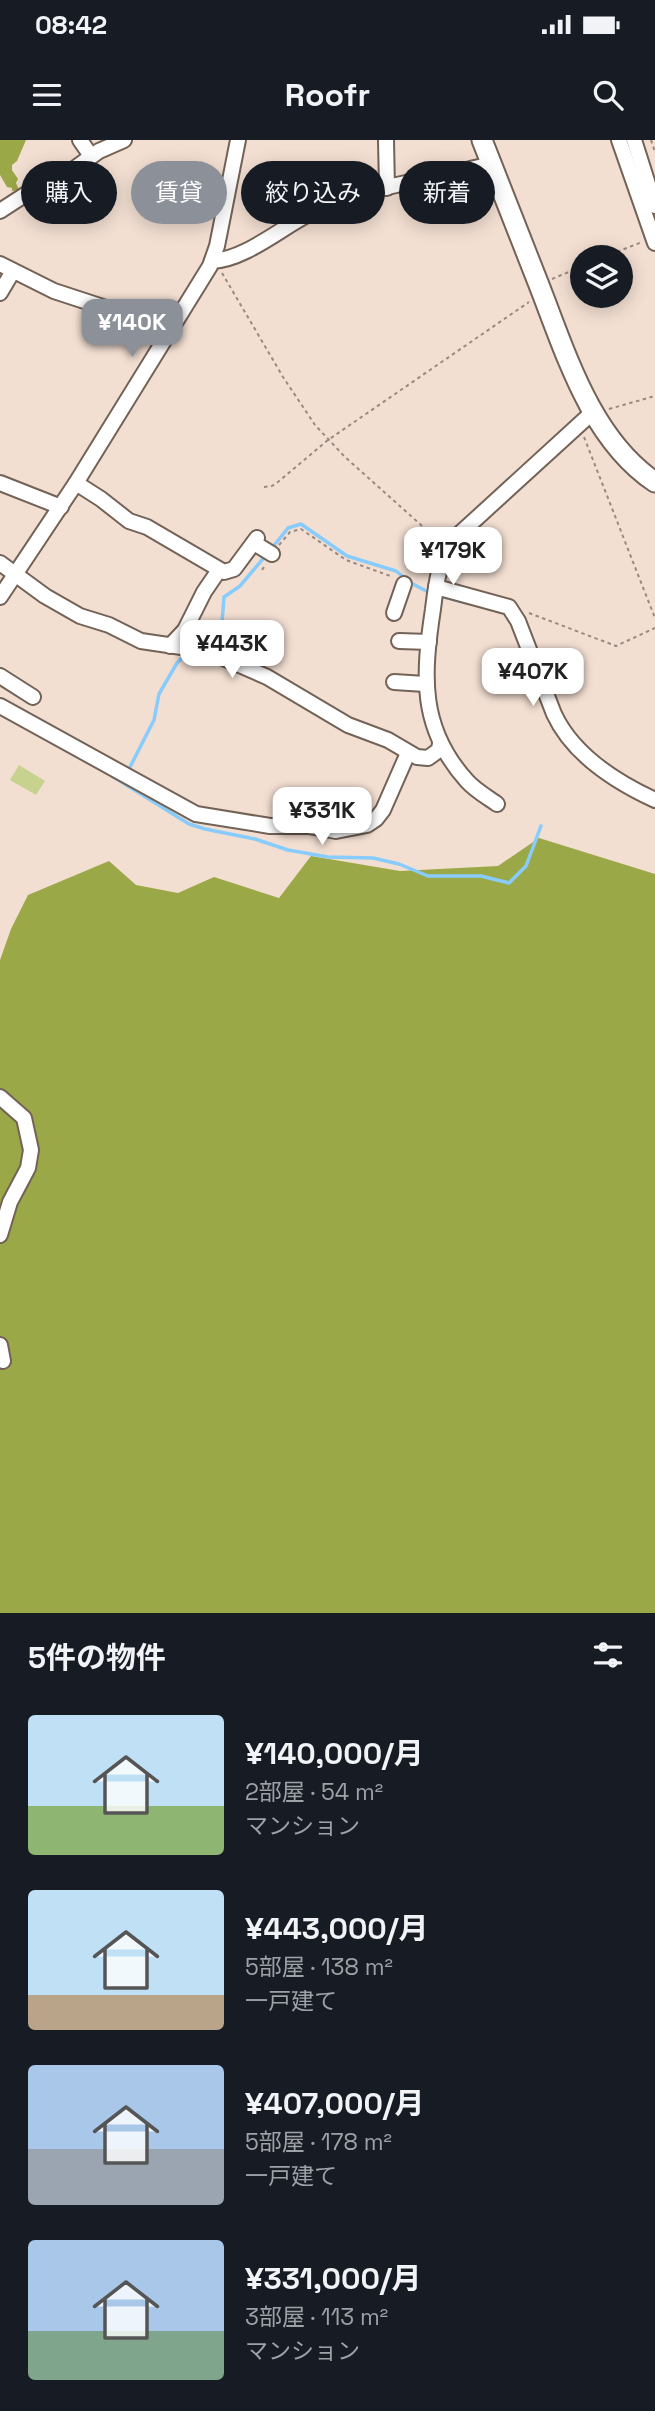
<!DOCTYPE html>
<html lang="ja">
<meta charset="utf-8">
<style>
:root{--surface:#171b24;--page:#20242c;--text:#f1f3f6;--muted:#9ea1a6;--accent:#8c9099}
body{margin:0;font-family:"Space Grotesk","Noto Sans JP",sans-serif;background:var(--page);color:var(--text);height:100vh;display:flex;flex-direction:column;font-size:26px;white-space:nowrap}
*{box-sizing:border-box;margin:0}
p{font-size:23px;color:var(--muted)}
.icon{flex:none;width:38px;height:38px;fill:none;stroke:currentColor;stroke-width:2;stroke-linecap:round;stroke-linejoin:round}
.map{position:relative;height:1473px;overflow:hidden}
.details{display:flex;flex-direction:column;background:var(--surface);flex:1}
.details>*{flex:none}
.banner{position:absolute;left:21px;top:21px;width:614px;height:63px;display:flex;gap:14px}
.tools{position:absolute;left:570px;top:105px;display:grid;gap:14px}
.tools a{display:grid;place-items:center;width:63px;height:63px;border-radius:50%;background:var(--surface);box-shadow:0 4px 18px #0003;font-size:35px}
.price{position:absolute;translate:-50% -60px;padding:0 16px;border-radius:14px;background:#fff;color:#222;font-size:23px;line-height:46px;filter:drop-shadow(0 2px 4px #0008)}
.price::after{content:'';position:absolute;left:50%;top:42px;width:21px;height:16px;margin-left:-10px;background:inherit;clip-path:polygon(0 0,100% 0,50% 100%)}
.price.selected{background:var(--accent);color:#fff}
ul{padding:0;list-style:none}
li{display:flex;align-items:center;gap:21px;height:175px;padding:0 28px}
li span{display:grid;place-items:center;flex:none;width:196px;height:140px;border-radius:7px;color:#555}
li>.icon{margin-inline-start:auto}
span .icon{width:84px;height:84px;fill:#fffc;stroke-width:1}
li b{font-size:30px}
h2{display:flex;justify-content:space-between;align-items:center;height:84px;padding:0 28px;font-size:30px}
.tag{padding:0 24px;border-radius:32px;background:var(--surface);box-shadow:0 4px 18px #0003;font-size:24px;line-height:63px}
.tag.selected{background:var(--accent);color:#fff}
.status{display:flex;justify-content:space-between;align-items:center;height:49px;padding:0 35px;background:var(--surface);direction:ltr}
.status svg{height:19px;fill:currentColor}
header{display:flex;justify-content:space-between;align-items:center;height:91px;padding:0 28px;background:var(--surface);font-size:32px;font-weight:700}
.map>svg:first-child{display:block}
</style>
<div class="status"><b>08:42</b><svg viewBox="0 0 49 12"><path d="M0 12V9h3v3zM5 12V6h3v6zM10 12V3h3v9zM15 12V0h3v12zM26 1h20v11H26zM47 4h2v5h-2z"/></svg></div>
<header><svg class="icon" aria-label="menu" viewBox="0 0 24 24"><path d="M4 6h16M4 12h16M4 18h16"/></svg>Roofr<svg class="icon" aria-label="search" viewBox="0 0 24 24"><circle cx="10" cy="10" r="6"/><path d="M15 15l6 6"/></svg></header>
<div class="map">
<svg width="655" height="1473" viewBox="0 0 655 1473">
<rect width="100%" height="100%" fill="#f3dfd2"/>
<!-- green -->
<path fill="#c7d28f" d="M 19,625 L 45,641 L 36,655 L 10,640 Z"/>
<!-- forest -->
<g fill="#9ba847">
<path d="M 0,0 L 26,0 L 17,21 L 12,25 L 12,30 L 18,39 L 16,43 L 19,50 L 12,51 L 12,48 L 7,47 L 0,35 Z"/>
<path d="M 539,698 L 655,734 L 655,1473 L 0,1473 L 0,820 L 11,789 L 28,755 L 109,721 L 136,745 L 178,753 L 214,737 L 279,758 L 311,716 L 400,731 L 498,726 Z"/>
</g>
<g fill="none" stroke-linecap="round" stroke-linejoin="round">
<!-- stream -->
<g stroke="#87ccfc" stroke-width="3.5">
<path d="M 272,408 L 288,388 L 301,384 L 347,416 L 396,431 L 411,443 L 430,453"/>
<path d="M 437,455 L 467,463"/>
<path d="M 198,505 L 212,495 L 222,482 L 224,457 L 240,446 L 267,414"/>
<path d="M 128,631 L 154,580 L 159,554 L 177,523 L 186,514"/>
<path d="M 112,636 L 189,684 L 205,689 L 255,699 L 288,710 L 328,717 L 373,718 L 399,724 L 428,736 L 481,736 L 509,743 L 526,726 L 541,686"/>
</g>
<!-- minor casing -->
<g stroke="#736256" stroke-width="18">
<g id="minor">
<path d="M 80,0 L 91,16"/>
<path d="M 386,0 L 387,48"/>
<path d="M 619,0 L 655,103"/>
<path d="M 634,0 L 655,66"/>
<path d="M 0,71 L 37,47 L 60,39 L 99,11 L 124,0"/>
<path d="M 212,121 C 244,120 281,88 309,74 C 363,46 433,40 491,24"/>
<path d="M 0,124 L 54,151 L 170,189"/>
<path d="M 0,153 L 13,131"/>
<path d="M 0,343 L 61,367"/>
<path d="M 76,343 L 101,359 L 129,381 L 147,387 L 224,432 L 234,429 L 257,398"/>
<path d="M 254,403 L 272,414"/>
<path d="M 0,423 L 45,456 L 80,476 L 109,485 L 141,501 L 195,509 L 219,516 L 267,537 L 348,585 L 388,600 L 417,617 L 428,618 L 439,610 L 440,603"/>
<path d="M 436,447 L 509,467 L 518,481 L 554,574 C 573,615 616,642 655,660"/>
<path d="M 0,457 L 76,343 L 210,126 L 217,106 L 238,0"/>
<path d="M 394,473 L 404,444"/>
<path d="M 399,501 L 429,502"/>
<path d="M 170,506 L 185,490 L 204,452 L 219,430"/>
<path d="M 0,536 L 33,557"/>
<path d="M 394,542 L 425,544"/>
<path d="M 0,566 L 196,674 L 270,686 L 309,686 L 336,691 L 367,685 L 376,679 L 383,670 L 408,613"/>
<path d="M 497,664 C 487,657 475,650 467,641 C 419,588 423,535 433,469 C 436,444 439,418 455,398 L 594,271"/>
<path d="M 0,957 L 24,978 L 31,1010 L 28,1028 L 10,1062 L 0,1095"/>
<path d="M 0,1205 L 3,1221"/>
</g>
</g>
<!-- highway casing -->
<g stroke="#736256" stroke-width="23">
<path id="highway" d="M 482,0 C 501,48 520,97 539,145 C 566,214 591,299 655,342"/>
</g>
<!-- path -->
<g stroke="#988a81" stroke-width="2" stroke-dasharray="3.5 3.5" stroke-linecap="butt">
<path d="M 651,0 L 655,12"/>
<path d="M 604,117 L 642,102"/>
<path d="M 222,133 L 283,237 L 315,285 L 345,317 L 439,401"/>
<path d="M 552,139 L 583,126"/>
<path d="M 609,269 L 655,256"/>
<path d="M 584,297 L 655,478"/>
<path d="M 264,347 L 272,346 L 278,342 L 328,300 L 529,162"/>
<path d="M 279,405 L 290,392 L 301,389 L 346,420 L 393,437"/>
<path d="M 262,430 L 266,424"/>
<path d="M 529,473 L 616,506 L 655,488"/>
</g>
<!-- minor -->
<use href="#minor" stroke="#fff" stroke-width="14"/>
<!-- highway -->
<use href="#highway" stroke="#fff" stroke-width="19"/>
</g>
</svg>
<div class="tools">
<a><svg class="icon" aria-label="layers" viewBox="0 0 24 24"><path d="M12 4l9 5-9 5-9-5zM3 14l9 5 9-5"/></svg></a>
</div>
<b class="price selected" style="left:132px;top:219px">¥140K</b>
<b class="price" style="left:453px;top:447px">¥179K</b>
<b class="price" style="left:232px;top:540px">¥443K</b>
<b class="price" style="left:533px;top:568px">¥407K</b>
<b class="price" style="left:322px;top:707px">¥331K</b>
<div class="banner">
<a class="tag">購入</a>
<a class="tag selected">賃貸</a>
<a class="tag">絞り込み</a>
<a class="tag">新着</a>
</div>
</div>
<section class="details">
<h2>5件の物件<svg class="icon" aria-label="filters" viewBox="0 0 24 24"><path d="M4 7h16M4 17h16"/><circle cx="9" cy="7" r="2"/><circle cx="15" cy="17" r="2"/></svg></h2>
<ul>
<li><span style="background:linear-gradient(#bfe0f5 65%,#8fb573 0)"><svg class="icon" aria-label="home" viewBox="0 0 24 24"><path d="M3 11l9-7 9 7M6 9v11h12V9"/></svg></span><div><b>¥140,000/月</b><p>2部屋 · 54 m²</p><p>マンション</p></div></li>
<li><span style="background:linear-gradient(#bfe0f5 75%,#b9a48a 0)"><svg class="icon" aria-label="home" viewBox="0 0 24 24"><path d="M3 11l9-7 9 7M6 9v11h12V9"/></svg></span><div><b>¥443,000/月</b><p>5部屋 · 138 m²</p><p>一戸建て</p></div></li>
<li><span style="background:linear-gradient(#a9c7e8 60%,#9aa5b1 0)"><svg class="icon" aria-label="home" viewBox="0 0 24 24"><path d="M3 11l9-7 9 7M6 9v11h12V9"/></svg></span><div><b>¥407,000/月</b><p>5部屋 · 178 m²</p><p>一戸建て</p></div></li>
<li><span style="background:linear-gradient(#a9c7e8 65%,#7fa58c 0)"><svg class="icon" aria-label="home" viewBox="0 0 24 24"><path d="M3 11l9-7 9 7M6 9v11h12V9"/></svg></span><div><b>¥331,000/月</b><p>3部屋 · 113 m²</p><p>マンション</p></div></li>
</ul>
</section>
